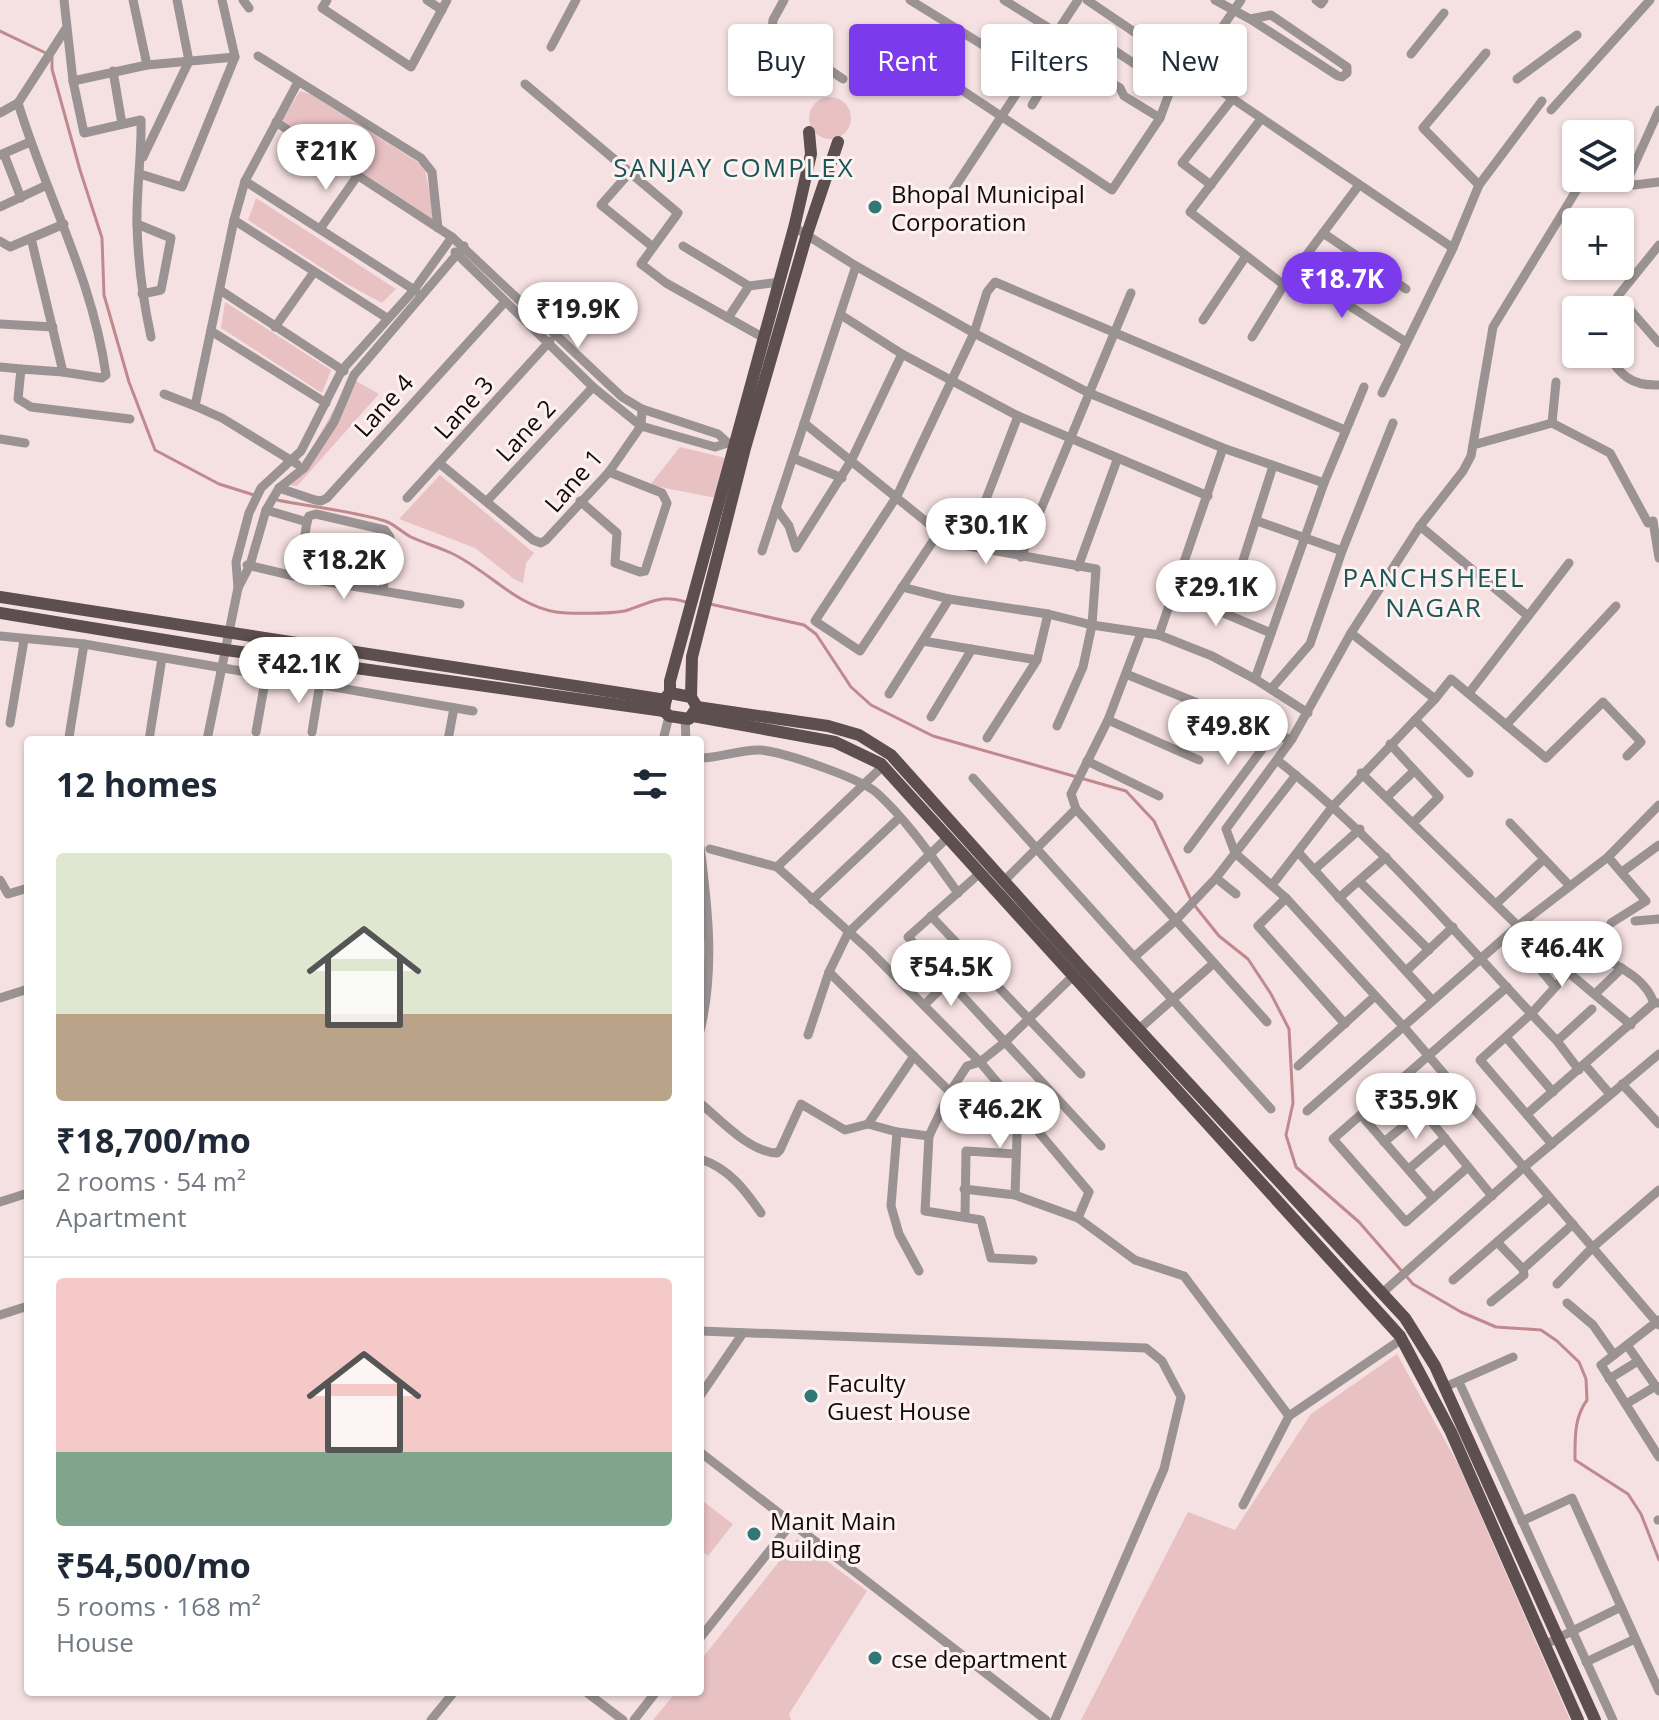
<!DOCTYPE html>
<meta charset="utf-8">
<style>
:root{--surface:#fff;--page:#f2f2f3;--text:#1f2937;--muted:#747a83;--line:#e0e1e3;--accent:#7c3aed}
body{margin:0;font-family:"Open Sans",sans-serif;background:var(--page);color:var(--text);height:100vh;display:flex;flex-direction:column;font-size:30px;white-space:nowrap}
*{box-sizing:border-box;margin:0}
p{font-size:26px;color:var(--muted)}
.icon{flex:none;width:44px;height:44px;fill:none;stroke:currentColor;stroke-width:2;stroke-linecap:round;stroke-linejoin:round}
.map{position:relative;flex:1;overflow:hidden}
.sheet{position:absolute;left:24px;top:736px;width:680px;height:960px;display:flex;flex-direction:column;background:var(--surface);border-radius:8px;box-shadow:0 2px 6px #0004}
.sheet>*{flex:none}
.hud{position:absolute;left:728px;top:24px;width:760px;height:72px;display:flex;gap:16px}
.controls{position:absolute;left:1562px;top:120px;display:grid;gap:16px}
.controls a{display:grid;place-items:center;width:72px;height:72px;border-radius:8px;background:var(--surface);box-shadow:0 2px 6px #0004;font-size:40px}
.price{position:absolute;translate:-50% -68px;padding:0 18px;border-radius:28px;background:#fff;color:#222;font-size:26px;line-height:52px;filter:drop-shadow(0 2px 4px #0008)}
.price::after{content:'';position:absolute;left:50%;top:48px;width:24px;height:18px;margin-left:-12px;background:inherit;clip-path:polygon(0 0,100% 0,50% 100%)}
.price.on{background:var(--accent);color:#fff}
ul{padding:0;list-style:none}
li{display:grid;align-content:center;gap:16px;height:424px;padding:0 32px}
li+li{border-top:2px solid var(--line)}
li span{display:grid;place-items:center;height:248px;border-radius:8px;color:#555}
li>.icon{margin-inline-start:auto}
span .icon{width:144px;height:144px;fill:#fffc;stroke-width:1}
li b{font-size:34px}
h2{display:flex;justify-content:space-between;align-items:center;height:96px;padding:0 32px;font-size:34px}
.chip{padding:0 28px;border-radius:8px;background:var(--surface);box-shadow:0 2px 6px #0004;font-size:28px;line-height:72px}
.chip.on{background:var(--accent);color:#fff}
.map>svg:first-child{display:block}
</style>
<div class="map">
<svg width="1659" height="1720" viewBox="0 0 1659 1720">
<rect width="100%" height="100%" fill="#f6e1e2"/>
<!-- green -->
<g fill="#e8c1c3">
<path d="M 300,91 L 310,94 L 424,166 L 436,221 L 282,120 Z"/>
<circle cx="830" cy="118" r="21"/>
<path d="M 256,198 L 396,289 L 382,303 L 345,283 L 248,220 Z"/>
<path d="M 225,302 L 331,370 L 322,393 L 221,328 Z"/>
<path d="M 351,378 L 379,394 L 297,486 L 286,485 L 302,467 Z"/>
<path d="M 680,447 L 725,458 L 716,498 L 650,485 Z"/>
<path d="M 440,475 L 534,553 L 526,563 L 523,583 L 514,579 L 475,548 L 399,519 Z"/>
<path d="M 1397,1354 L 1458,1464 L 1570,1720 L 1081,1720 L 1188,1512 L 1235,1530 L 1311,1414 Z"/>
<path d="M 700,1499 L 733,1524 L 708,1556 L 700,1549 Z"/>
<path d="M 797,1539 L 867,1591 L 789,1714 L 791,1720 L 653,1720 L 676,1692 L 700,1692 L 700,1661 Z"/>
</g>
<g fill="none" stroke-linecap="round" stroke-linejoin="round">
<!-- stream -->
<g stroke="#c0898d" stroke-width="3">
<path d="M 0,31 L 52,56 L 52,69 L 80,170 L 102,238 L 104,295 L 129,382 L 155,450 L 219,484 L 254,495"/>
<path d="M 277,500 C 311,507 352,511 385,521 C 394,524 402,532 411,537 C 424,543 438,547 451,553 C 488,570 514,605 556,612 C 568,614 617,614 628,610 C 653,602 660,594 686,602"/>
<path d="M 710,604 L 804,625 L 816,634 L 851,687 L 871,705 L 933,736 L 1126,791 L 1154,821 L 1191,900"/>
<path d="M 1195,906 L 1219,936 L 1248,959 L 1271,994 L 1289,1029 L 1293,1103 L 1286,1135 L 1296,1167 L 1359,1222 L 1413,1284 L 1461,1312 L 1496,1327 L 1541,1330 L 1557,1341 L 1579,1362 L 1586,1379 L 1587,1400 C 1574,1418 1575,1438 1575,1460 L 1628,1494 L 1641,1514 L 1659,1560"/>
</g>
<!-- minor -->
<g stroke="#9b9393" stroke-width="9">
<path d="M 64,0 L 73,81 L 84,133 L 141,120 C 142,155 136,190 137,225 C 138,263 143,300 151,337"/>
<path d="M 133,0 L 147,65"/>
<path d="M 243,0 L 249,8"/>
<path d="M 327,0 L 322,8 L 411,67 L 447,0"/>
<path d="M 427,0 L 442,10"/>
<path d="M 784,0 L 773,20 L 772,31 L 843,79"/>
<path d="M 910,0 L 1030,74"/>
<path d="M 1004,0 L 1057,33"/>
<path d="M 1087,0 L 1453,248"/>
<path d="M 1215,0 L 1250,19 L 1338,76 L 1342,77 L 1347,73 L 1347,67 L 1271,15 L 1250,19"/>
<path d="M 1316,0 L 1321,4 L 1324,0"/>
<path d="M 876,33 L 1112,190 L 1160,118 L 1124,96 L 1120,88 L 1063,55"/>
<path d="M 551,47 L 576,0"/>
<path d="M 1411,54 L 1444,13"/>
<path d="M 258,56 L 421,158 L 432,172 L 438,228"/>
<path d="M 113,71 L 122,124"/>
<path d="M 1192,71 L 1241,0"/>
<path d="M 1517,79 L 1577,35"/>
<path d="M 73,81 L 147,65 L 235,57"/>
<path d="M 525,84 L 678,213 L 641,264 L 666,283 L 764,338"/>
<path d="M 18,103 C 46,194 93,280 106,375 L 102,378 L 63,372"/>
<path d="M 1032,105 C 1043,88 1068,36 1085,31 L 1168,86 L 1170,91 L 1160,118"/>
<path d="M 1551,110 L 1650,0"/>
<path d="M 0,113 L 18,103 L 65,30"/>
<path d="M 1261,119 L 1190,212 L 1284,285"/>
<path d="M 276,122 L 452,237"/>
<path d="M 4,154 L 21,198"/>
<path d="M 0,155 L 30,142"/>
<path d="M 143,157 L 189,61 L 177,0"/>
<path d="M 631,171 L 601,205 L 653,247"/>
<path d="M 140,174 L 182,187 L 235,57 L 222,0"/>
<path d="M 1584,178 L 1493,327 L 1471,456 L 1463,471 L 1420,526 L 1351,633 L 1292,739 L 1226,829 L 1235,853 L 1286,898 L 1403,1026 L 1659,1325"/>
<path d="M 245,181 L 416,291"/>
<path d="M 1627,181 L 1659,110"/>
<path d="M 1211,185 L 1182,163 L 1233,98"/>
<path d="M 1479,185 L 1423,128 L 1486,53"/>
<path d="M 1634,185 L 1659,182"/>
<path d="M 953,190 L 1078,0"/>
<path d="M 0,207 L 47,185"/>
<path d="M 234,220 L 387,318"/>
<path d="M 137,224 L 171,238 L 161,290 L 142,294"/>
<path d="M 794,227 L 856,266 L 974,333 L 1089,393 L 1223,448 L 1324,483"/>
<path d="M 320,229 L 358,175"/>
<path d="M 1323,233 L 1406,289"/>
<path d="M 31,238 L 63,372 L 21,369 L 18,399 L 31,407 L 130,419"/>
<path d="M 0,241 L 10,247 L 64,224"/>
<path d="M 683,246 L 749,286"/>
<path d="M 455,252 L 593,387 L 641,426 L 715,447 L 728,443"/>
<path d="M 1295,271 L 1406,342"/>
<path d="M 220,290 L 344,371"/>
<path d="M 1618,296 L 1659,343"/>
<path d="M 1612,310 L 1618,296 L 1659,245"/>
<path d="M 841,315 L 902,354 L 1018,416 L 1208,496"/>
<path d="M 728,318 L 749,286 L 780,282"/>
<path d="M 1203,320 L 1246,256"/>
<path d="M 0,324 L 53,327"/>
<path d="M 275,327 L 314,272"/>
<path d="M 211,331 L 326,403"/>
<path d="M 1252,337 L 1284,285 L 1359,185"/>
<path d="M 1607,354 C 1621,376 1632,386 1659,385"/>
<path d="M 0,367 L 21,369"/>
<path d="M 1382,393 L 1453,248 L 1479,185 L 1542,101"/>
<path d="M 164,394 L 195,406"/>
<path d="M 804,423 L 939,532 L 968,546 L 1096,569 L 1092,625 L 1083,667 L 1057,726"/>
<path d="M 1552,423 L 1556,382"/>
<path d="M 0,439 L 25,443"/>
<path d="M 1473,445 L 1552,423 L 1610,453 L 1648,523"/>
<path d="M 793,458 L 842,478"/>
<path d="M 439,463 L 533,540 L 541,543 L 546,540 L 609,472 L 641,426 L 642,409"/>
<path d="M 297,464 L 222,418 L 195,406 L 234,220 L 245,181 L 298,82"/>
<path d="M 279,488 L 315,500 L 321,501 L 327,498 L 504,303"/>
<path d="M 407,498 L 550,341"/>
<path d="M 487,501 L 593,387"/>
<path d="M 580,501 L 617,533 L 615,563 L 640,572 L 645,571 L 667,503 L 662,493 L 609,472"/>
<path d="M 776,508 L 789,526 L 796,548 L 851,461 L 902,354"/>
<path d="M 266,510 L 307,522 L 309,516 L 316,514 L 385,530 L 390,537 L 383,590"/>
<path d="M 1257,521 L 1342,551"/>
<path d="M 1653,521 L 1659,558"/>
<path d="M 1420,526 L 1528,616"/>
<path d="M 939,532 L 860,651 L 815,621 L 897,496 L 974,333 L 987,292 L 995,282 L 1345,430"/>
<path d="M 968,546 L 1018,416"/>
<path d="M 762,551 L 856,266"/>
<path d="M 1021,557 L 1131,293"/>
<path d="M 247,565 L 298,577 L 460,604"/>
<path d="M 1078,567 L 1117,460"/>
<path d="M 298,577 L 307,522"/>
<path d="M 902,587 L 949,599 L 1048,614 L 1092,625 L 1159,635 L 1212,656 L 1255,679 L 1308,713"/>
<path d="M 238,588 L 236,562 L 249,513 L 261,488 L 301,451 L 342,370 L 414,290 L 452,237 L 622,397 L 642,409 L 718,434 L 728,443 L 738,446"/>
<path d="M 1174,592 L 1271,633"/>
<path d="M 1226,614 L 1273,466"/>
<path d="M 1141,633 L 1108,720 L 1071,794 L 1076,809 L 1267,1022"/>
<path d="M 1351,633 L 1435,699"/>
<path d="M 1159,635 L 1223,448"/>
<path d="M 0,636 L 84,644 L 473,711"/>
<path d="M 923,641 L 1037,660"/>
<path d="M 1126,674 L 1227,715"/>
<path d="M 1255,679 L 1324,483 L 1364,387"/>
<path d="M 1271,689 L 1310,644 L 1342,551 L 1393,423"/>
<path d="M 1469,693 L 1569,563"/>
<path d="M 889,694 L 949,599"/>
<path d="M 931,717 L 972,649"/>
<path d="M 685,718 L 686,740"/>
<path d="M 1108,720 L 1199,760"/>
<path d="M 1415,720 L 1469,773"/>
<path d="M 10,723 L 24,640"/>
<path d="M 1506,725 L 1616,606"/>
<path d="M 256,732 L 266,676"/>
<path d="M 312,732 L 320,683"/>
<path d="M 69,737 L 84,644"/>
<path d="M 987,738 L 1037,660 L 1048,614"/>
<path d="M 149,740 L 162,658"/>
<path d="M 207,740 L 238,588 L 250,565 L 266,510 L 279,488 L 304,468 L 334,422 L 354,375 L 464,246"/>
<path d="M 448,740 L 454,708"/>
<path d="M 663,740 L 669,716"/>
<path d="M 1390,744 L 1439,797 L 1413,823"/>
<path d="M 700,758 C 721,758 741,749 761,750 C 783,752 860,778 877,793 C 907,820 934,860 958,893"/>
<path d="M 1277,760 C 1384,844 1464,944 1557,1041 L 1579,1070"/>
<path d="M 1087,761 L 1159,796"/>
<path d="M 1361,773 L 1518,926"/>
<path d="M 973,778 L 1271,1109"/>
<path d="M 1387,797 L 1414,771"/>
<path d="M 1510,823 L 1570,886"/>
<path d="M 948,837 L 848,933 L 829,972 L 950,1092"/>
<path d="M 700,847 C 708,908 715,970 700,1031"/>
<path d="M 710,849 L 777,867 L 869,950 L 980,1062 L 1089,1192 L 1078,1218"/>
<path d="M 1188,849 L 1272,736 L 1292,739"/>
<path d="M 1298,852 L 1432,1000"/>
<path d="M 1608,857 L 1646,901 L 1611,923"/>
<path d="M 777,867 L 883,766"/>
<path d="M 1314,870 L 1360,829"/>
<path d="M 1622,872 L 1659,845"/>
<path d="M 980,873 L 908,937 L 1101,1146"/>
<path d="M 1216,878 L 1236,894"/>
<path d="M 0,880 L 8,894 L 28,888"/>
<path d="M 1004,881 L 1076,809"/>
<path d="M 1359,881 L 1429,950"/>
<path d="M 1272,885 L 1333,806 L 1435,699 L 1451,679 L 1546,758 L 1603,702 L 1641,742 L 1627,756"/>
<path d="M 1286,898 L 1258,926 L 1345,1024"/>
<path d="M 1339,898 L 1386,857"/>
<path d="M 812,900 L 899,818"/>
<path d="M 1496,904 L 1544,859"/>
<path d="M 931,916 L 1081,1074"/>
<path d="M 1525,921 L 1569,973 L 1631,1025"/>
<path d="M 1635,921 L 1659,919"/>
<path d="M 1510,933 L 1555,987"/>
<path d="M 1134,957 L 1176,920 L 1216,878 L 1296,775"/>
<path d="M 1406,971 L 1453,927"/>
<path d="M 1595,994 L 1622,968"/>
<path d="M 0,998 L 28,989"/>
<path d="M 924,1005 L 949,981"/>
<path d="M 1139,1029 L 1214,963"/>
<path d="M 808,1035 L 829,972"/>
<path d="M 1506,1037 L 1553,1092"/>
<path d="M 1557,1041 L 1592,1009"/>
<path d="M 1585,1065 L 1609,1093"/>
<path d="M 1298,1066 L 1375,996"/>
<path d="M 1399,1082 L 1492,1196"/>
<path d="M 1622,1084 L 1659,1124"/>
<path d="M 700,1103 C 721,1120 749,1152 777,1153 L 780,1150 L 801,1104 L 845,1130 L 868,1124 L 897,1132 L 929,1136"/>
<path d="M 1307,1111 L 1518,926 L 1608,857 L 1659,805"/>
<path d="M 1527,1114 L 1654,1003 L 1659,1003"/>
<path d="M 1361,1115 L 1433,1198"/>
<path d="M 868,1124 L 914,1056"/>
<path d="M 897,1132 L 891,1206 L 899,1234 L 919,1271"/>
<path d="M 1384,1142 L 1422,1111"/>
<path d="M 1552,1144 L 1480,1060 L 1531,1014 L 1576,964 L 1591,964 L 1601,956 C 1622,969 1645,978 1654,1003"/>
<path d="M 700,1159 C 729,1168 745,1190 761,1213"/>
<path d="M 1468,1167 L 1406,1222 L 1333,1139 L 1507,987"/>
<path d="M 1409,1169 L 1445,1138"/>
<path d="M 964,1189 L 1015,1195 L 1078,1218 L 1135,1260 L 1184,1276 L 1289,1416"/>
<path d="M 1015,1195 L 1018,1107"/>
<path d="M 0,1202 L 28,1193"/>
<path d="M 965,1216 L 966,1151 L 1016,1154"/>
<path d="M 1033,1260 L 991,1258 L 981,1220 L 925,1211 L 929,1136 L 950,1092 L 967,1066 L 980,1062 L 1005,1042 L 1073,976"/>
<path d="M 1523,1269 L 1573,1224"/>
<path d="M 1453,1280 L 1549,1197"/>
<path d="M 1557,1284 L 1593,1247 L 1659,1190"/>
<path d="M 1381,1294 L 1523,1168 L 1659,1054"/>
<path d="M 1491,1302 L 1524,1275 L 1523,1269 L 1497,1242"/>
<path d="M 1567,1303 L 1593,1325 L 1614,1355"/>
<path d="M 0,1315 L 28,1306"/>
<path d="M 1659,1320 L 1601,1365 L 1659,1457"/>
<path d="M 700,1331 L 1146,1348 L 1162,1361 L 1181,1397 L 1164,1469 L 1055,1720"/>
<path d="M 1627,1345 L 1659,1391"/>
<path d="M 1609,1379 L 1638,1361"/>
<path d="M 1459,1382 L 1613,1720"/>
<path d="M 1445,1387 L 1513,1357"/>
<path d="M 700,1396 L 743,1333"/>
<path d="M 1626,1404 L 1656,1386"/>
<path d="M 700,1452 L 1046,1720"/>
<path d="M 1243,1505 L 1289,1416 L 1402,1339"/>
<path d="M 1658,1520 L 1659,1520"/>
<path d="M 1522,1521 L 1572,1498 L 1659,1691"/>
<path d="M 700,1638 L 791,1524"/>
<path d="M 1544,1645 L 1621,1607"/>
<path d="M 1586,1662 L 1635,1639"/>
<path d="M 586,1692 L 623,1720"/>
<path d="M 431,1720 L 454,1692"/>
<path d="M 634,1720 L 656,1692"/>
</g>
<!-- major -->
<g stroke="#5d4e4f" stroke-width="12">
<path d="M 0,597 L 666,700"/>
<path d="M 0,613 L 226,650 L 664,711"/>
<path d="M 670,693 L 670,681 L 795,224 L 811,154 L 809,132"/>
<path d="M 670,693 L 691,697 L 697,707 L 689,719 L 669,716 L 664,711 L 666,697 Z"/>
<path d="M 691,697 L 692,657 L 745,448 L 807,234 L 838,142"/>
<path d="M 697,707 L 828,726 L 859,735 L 891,755 L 1082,968 L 1405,1318 L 1435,1366 L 1595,1720"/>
<path d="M 693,716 L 835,742 L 881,764 L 1400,1336 L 1451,1432 L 1578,1720"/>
</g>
</g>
<!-- markers -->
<g fill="#2f7877" stroke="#fdf1f1" stroke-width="3">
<circle cx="875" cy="207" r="8"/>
<circle cx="811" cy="1396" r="8"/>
<circle cx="754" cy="1534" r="8"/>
<circle cx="875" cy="1658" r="8"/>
</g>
<g text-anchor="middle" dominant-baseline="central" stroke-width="6" stroke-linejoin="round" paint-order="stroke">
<!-- poi labels -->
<g font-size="24" fill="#120b0c" stroke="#fdf1f1" text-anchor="start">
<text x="891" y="193">Bhopal Municipal<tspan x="891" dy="28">Corporation</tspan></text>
<text x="827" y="1382">Faculty<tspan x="827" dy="28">Guest House</tspan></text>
<text x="770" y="1520">Manit Main<tspan x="770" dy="28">Building</tspan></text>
<text x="891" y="1658">cse department</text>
</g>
<!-- street labels -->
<g font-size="24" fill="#120b0c" stroke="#fdf1f1">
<text transform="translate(383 405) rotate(-48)">Lane 4</text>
<text transform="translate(463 407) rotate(-48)">Lane 3</text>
<text transform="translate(525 430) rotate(-47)">Lane 2</text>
<text transform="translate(573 480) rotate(-49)">Lane 1</text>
</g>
<!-- neighbourhood labels -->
<g font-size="26" letter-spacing="2" fill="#1a5655" stroke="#fdf1f1">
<text x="734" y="167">SANJAY COMPLEX</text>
<text x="1434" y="577">PANCHSHEEL<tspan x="1434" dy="30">NAGAR</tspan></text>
</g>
</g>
</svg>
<div class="controls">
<a><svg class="icon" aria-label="layers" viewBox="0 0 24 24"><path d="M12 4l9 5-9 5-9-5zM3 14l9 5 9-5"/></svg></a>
<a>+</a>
<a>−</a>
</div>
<b class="price" style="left:326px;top:192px">₹21K</b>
<b class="price on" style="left:1342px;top:320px">₹18.7K</b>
<b class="price" style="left:578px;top:350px">₹19.9K</b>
<b class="price" style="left:986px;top:566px">₹30.1K</b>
<b class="price" style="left:344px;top:601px">₹18.2K</b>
<b class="price" style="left:1216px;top:628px">₹29.1K</b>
<b class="price" style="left:299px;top:705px">₹42.1K</b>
<b class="price" style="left:1228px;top:767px">₹49.8K</b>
<b class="price" style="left:1562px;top:989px">₹46.4K</b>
<b class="price" style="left:951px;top:1008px">₹54.5K</b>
<b class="price" style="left:1416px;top:1141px">₹35.9K</b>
<b class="price" style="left:1000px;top:1150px">₹46.2K</b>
<div class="hud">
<a class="chip">Buy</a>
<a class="chip on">Rent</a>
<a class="chip">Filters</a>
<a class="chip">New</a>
</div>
<section class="sheet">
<h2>12 homes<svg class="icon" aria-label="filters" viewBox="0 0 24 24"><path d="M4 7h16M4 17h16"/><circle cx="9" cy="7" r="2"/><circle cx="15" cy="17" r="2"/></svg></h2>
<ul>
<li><span style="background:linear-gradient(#dfe7d0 65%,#b9a48a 0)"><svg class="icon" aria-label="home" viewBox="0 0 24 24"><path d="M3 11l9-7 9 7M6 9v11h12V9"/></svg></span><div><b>₹18,700/mo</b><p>2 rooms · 54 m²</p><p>Apartment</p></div></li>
<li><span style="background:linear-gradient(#f6c9c9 70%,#7fa58c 0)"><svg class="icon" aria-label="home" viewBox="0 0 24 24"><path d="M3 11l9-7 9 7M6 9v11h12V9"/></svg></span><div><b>₹54,500/mo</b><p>5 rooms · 168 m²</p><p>House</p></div></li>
</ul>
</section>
</div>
